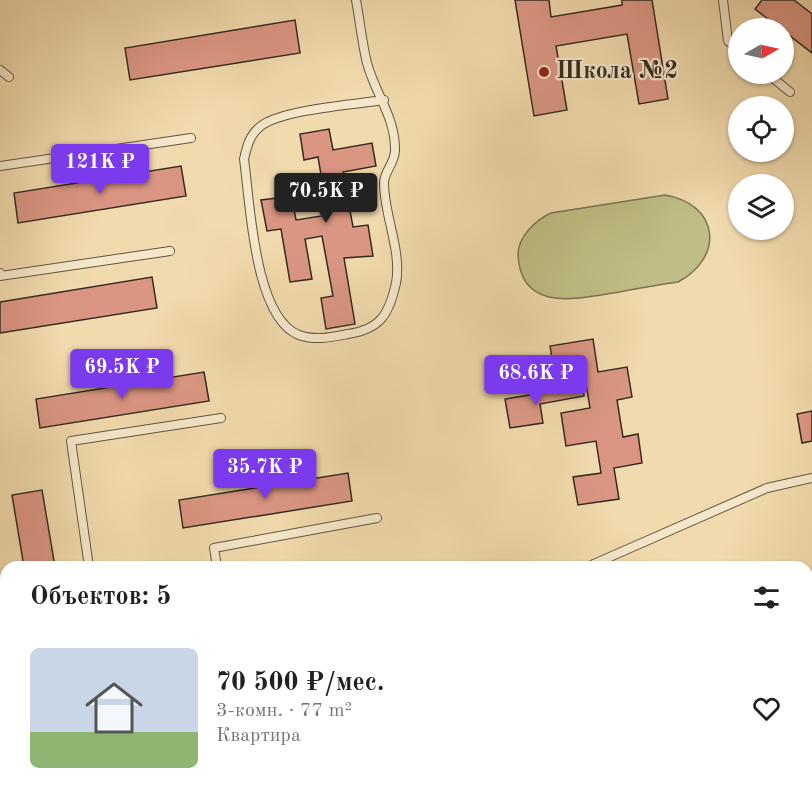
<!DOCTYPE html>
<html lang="ru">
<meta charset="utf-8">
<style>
:root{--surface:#fff;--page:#f6f6f6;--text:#202124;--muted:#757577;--accent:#7c3aed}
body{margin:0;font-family:"Old Standard TT",serif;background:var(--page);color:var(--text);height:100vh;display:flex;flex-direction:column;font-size:22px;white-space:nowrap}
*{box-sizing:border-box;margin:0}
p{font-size:20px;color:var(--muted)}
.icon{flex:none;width:33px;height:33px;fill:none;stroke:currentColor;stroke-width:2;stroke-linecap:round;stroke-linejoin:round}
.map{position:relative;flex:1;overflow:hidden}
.details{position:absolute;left:0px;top:561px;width:813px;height:234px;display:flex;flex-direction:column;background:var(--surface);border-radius:18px 18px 0 0;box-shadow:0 2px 4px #0004}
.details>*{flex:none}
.needle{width:39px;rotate:81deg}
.tools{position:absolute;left:728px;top:18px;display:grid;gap:12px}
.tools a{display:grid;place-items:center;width:66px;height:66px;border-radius:50%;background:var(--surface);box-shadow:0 2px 4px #0004;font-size:30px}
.price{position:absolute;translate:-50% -51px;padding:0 14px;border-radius:6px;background:var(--accent);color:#fff;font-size:20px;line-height:39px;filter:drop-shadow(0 2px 3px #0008)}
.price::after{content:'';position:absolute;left:50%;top:36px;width:18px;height:14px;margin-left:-9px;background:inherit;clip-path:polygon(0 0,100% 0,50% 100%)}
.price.current{background:#222;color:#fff}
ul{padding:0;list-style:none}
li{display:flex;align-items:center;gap:18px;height:150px;padding:0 30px}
li span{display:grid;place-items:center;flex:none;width:168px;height:120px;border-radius:9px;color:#555}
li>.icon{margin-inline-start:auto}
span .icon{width:72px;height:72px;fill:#fffc;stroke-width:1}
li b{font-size:26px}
h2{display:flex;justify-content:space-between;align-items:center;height:72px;padding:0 30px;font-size:26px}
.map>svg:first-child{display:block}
</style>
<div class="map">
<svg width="812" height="795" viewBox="0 0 812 795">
<rect width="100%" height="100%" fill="#f1daad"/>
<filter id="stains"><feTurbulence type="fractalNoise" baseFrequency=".00333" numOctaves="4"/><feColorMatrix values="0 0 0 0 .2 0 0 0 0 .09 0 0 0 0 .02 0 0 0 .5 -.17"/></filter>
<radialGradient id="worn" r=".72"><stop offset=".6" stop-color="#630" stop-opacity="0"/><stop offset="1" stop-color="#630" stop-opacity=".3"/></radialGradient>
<!-- green -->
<path fill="#c0be86" stroke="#7a7454" stroke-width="1.5" d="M 665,195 C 719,204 725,257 678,282 C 656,285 635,289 613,293 C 575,299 521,312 518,255 C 518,236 536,220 551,213 Z"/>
<!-- building -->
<g fill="#db9683" stroke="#332b21" stroke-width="1.5">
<path d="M 515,0 L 549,0 L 551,17 L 622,5 L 622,0 L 652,0 L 668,99 L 639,104 L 627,34 L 556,46 L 567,110 L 534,116 Z"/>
<path d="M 762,0 L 794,0 L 812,14 L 812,53 L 755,9 Z"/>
<path d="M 295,20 L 300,53 L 130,80 L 125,48 Z"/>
<path d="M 329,129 L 333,150 L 372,143 L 376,166 L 343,172 L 353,227 L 368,225 L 373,256 L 344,258 L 355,324 L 326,329 L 321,298 L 333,296 L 322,236 L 305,239 L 312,279 L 290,282 L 281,229 L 267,231 L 261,200 L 277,198 L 278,202 L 292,199 L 296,220 L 328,215 L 318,157 L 304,160 L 300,134 Z"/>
<path d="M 181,166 L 186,196 L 18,223 L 14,193 Z"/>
<path d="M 152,277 L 157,308 L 0,333 L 0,302 Z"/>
<path d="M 593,339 L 598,372 L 627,367 L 632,397 L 617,400 L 623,437 L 638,434 L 642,463 L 614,468 L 619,499 L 578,505 L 573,477 L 601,473 L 596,441 L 566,446 L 561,413 L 590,408 L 584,372 L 555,377 L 550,346 Z"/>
<path d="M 204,372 L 209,401 L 40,428 L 36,399 Z"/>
<path d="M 583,386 L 584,396 L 540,404 L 543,423 L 510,428 L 505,399 Z"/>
<path d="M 812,411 L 812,441 L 802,443 L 797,414 Z"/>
<path d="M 348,473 L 352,501 L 183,528 L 179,500 Z"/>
<path d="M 42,490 L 55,567 L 24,567 L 12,495 Z"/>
<path d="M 0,700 L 6,705 L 6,743 L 0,739 Z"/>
<path d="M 75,789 L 97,789 L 105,795 L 71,795 Z"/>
<path d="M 301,789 L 333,789 L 334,795 L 303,795 Z"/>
</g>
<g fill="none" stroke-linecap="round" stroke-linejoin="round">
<!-- service casing -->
<g stroke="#625744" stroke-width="10">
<g id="service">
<path d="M 356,0 C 360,21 362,43 367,63 C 375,93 395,117 395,149 C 396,162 384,171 384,183 C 384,215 402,251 396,283 C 389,314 381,329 348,334 C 332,337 315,341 299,335 C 254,318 250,201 244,159 C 247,146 250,134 261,126 C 280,110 356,104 384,100"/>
<path d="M 723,0 L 728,41 L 738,49"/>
<path d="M 0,70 L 9,77"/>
<path d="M 768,74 L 790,92"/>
<path d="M 0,166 L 191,138"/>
<path d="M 0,273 L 0,276 L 170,251"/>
<path d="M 89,567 L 71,441 L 221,418"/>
<path d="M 217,567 L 214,548 L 377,518"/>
<path d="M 587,567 L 767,488 L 812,478"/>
<path d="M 0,644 L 6,649"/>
<path d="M 807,738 L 812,737"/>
<path d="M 184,789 L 192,795"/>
<path d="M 374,789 L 376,795"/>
<path d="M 525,789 L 526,795"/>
<path d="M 36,795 L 41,789"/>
<path d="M 224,795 L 228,789"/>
</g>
</g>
<!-- service -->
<use href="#service" stroke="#f6e7ca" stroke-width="8"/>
</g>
<!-- markers -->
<circle fill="#8f2418" stroke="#f6e7ca" stroke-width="2" cx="544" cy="72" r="6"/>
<g text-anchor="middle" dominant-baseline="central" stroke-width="4.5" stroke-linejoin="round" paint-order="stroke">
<!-- poi labels -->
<g font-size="24" font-weight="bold" fill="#332b21" stroke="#f6e7ca" text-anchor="start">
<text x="556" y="72">Школа №2</text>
</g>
</g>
<rect width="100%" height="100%" filter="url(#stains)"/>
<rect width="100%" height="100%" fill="url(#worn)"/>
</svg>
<div class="tools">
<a><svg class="needle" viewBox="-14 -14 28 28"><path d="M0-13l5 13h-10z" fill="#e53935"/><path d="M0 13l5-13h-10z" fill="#757577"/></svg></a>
<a><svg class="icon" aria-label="locate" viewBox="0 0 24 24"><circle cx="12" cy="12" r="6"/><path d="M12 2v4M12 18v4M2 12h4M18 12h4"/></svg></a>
<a><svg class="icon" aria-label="layers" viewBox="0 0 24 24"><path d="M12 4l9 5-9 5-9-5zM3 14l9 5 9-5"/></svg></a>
</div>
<b class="price" style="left:100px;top:195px">121K ₽</b>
<b class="price current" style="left:326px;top:224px">70.5K ₽</b>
<b class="price" style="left:122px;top:400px">69.5K ₽</b>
<b class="price" style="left:536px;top:406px">68.6K ₽</b>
<b class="price" style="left:265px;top:500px">35.7K ₽</b>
<section class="details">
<h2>Объектов: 5<svg class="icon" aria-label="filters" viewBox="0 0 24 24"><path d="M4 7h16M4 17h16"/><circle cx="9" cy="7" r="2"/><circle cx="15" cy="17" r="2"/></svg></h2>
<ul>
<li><span style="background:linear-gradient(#c9d6e8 70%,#8fb573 0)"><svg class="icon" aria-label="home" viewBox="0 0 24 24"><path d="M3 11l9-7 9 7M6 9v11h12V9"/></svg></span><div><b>70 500 ₽/мес.</b><p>3-комн. · 77 m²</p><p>Квартира</p></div><svg class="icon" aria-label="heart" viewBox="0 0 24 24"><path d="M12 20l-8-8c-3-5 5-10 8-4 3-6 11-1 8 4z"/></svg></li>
</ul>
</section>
</div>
